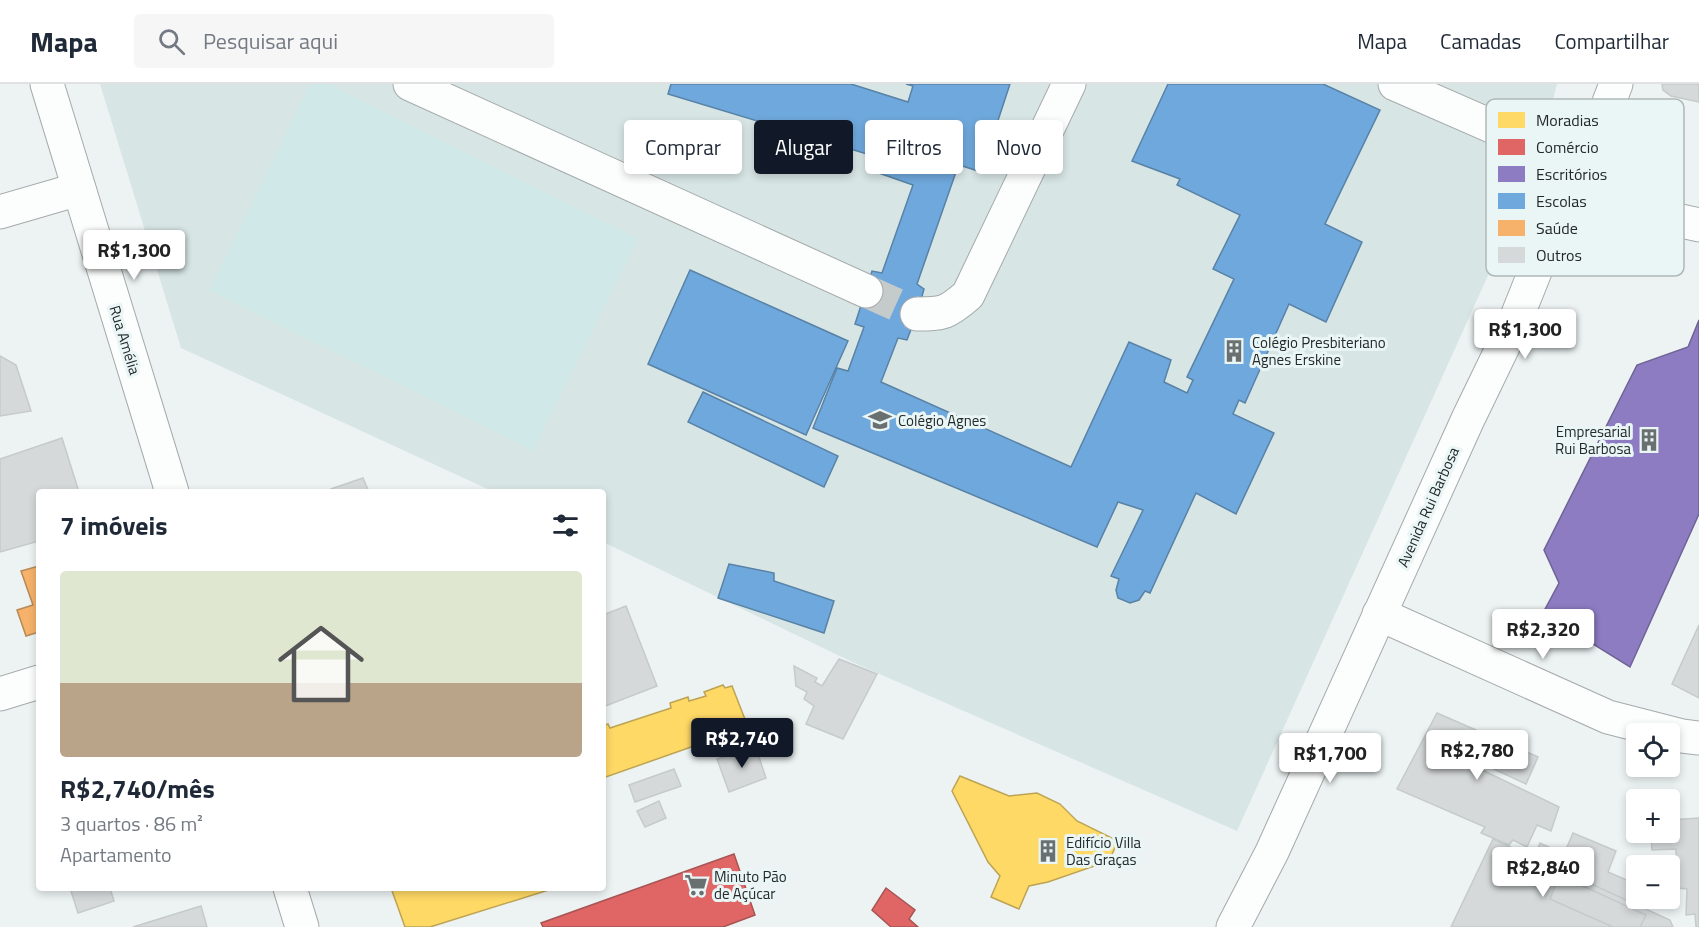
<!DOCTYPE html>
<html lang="pt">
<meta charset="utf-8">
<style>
:root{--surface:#fff;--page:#f6f6f7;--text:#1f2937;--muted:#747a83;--line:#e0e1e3;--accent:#111827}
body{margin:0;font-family:"Titillium Web",sans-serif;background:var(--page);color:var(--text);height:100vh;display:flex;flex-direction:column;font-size:22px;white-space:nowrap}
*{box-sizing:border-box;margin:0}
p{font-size:20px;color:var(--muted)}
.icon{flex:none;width:33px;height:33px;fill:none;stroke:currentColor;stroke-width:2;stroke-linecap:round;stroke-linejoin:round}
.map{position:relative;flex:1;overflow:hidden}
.sheet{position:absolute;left:36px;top:405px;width:570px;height:402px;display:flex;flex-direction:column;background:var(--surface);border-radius:6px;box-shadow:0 3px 9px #0003}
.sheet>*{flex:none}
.top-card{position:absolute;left:624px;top:36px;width:570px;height:54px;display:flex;gap:12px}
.fabs{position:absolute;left:1626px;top:639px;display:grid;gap:12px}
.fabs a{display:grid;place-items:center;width:54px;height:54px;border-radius:6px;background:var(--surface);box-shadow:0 3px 9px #0003;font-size:30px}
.price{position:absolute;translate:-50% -51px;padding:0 14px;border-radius:6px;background:#fff;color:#222;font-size:20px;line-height:39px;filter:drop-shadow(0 2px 3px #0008)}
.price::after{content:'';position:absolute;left:50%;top:36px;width:18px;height:14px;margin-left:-9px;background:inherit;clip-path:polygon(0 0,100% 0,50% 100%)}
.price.active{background:var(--accent);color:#fff}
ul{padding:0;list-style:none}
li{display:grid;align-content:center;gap:12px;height:318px;padding:0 24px}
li+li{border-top:2px solid var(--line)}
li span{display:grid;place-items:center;height:186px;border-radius:6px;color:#555}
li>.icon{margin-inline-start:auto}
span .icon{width:108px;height:108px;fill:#fffc;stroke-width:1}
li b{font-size:26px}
h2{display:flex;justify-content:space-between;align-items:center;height:72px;padding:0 24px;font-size:26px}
.pill{padding:0 21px;border-radius:6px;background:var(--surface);box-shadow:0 3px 9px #0003;font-size:21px;line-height:54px}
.pill.active{background:var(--accent);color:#fff}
header{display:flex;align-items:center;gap:36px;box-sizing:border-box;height:84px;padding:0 30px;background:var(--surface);border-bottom:2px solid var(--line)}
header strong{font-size:28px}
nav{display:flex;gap:33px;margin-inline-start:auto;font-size:21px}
.search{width:420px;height:54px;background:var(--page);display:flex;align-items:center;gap:15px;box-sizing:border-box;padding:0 21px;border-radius:6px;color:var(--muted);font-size:22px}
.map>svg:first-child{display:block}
</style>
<header>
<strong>Mapa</strong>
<div class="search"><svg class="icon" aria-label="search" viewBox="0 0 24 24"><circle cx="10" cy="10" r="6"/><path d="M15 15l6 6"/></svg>Pesquisar aqui</div>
<nav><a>Mapa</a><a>Camadas</a><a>Compartilhar</a></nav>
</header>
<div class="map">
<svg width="1699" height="843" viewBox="0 0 1699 843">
<rect width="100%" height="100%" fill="#edf3f3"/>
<!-- built -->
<path fill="#d8e5e5" d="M 100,0 L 1557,0 L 1533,92 L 1237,747 L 850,577 L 603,458 L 603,408 L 494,408 L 181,264 Z"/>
<!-- green -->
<path fill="#d0e8e8" d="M 310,0 L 329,0 L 638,154 L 533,367 L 209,206 Z"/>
<!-- homes -->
<g fill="#ffd966" stroke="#bda454" stroke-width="1.5">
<path d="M 723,601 L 725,604 L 732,602 L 748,643 L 603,694 L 603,642 L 608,640 L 610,644 L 671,624 L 670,619 L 688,613 L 689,617 L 706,612 L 704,608 Z"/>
<path d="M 960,692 L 1009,712 L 1037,709 L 1060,720 L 1077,737 L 1118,757 L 1109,777 L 1048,798 L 1029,802 L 1019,825 L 991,813 L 1000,792 L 988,778 L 952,707 Z"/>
<path d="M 391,804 L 555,804 L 430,843 L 405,843 Z"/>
</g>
<!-- shops -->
<g fill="#e06666" stroke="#a85454" stroke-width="1.5">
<path d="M 734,770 L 755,831 L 723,843 L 543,843 L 541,839 Z"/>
<path d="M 886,804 L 915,826 L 909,835 L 918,843 L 891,843 L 872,826 Z"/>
</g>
<!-- offices -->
<path fill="#8e7cc3" stroke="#6e6395" stroke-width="1.5" d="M 1699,236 L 1699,430 L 1630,583 L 1543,529 L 1559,499 L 1544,466 L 1637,281 L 1688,263 Z"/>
<!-- schools -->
<g fill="#6fa8dc" stroke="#5882a6" stroke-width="1.5">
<path d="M 671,0 L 851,0 L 908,18 L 913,2 L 906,0 L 1010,0 L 981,88 L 947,77 L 945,85 L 956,88 L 917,200 L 924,205 L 917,230 L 907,256 L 898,254 L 881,298 L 1071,383 L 1129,258 L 1171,276 L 1164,298 L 1187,309 L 1193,296 L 1187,293 L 1234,195 L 1213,185 L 1240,131 L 1177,101 L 1180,95 L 1132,77 L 1168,0 L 1323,0 L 1380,26 L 1325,140 L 1362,158 L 1326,238 L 1289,220 L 1245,319 L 1239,316 L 1233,330 L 1274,349 L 1236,430 L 1196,409 L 1150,509 L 1145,507 L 1139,516 L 1130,519 L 1118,514 L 1116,506 L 1119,495 L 1111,492 L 1143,426 L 1118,418 L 1097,463 L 813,344 L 837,284 L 848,287 L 864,243 L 855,240 L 872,187 L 882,189 L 913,101 L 873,87 L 877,73 L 668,10 Z"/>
<path d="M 690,186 L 848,257 L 806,351 L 648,280 Z"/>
<path d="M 703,308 L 838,372 L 824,403 L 688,338 Z"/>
<path d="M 729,480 L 774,489 L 774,497 L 834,517 L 824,549 L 718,514 Z"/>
</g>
<!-- health -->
<path fill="#f6b26b" stroke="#b78957" stroke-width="1.5" d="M 39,482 L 39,548 L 26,552 L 17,526 L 33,521 L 21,487 Z"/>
<!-- building -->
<g fill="#d5d9d9" stroke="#c5caca" stroke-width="1.5">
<path d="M 1662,0 L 1699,0 L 1699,18 L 1671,12 L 1663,6 Z"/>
<path d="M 0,272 L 16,281 L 31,327 L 0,332 Z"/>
<path d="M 62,354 L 79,408 L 39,408 L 39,457 L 0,468 L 0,375 Z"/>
<path d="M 363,394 L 369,408 L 333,408 L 331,405 Z"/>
<path d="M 626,522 L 657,602 L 603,623 L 603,531 Z"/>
<path d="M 1699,541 L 1699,614 L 1672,600 Z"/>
<path d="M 839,575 L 877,590 L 843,655 L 806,640 L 814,622 L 804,615 L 807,608 L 796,602 L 794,582 L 817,594 L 815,598 L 822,602 Z"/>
<path d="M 1437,629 L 1538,673 L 1526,700 L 1483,680 L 1480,685 L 1559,723 L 1551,747 L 1537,741 L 1527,763 L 1513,756 L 1509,761 L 1481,749 L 1485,743 L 1397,705 Z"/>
<path d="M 761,651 L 765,661 L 730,672 L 728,663 Z"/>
<path d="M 756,664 L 766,694 L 729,708 L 717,675 Z"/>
<path d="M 674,685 L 681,702 L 635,718 L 629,701 Z"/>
<path d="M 659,717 L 666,734 L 645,743 L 637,727 Z"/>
<path d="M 1699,734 L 1699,843 L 1696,843 L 1695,830 L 1686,831 L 1687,805 L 1677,804 L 1676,765 L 1652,766 L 1651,748 L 1670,748 L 1670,736 Z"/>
<path d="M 1573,749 L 1616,767 L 1608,788 L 1636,800 L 1636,814 L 1649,814 L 1646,831 L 1533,778 L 1540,759 L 1564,770 Z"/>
<path d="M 1493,755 L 1670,836 L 1673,843 L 1451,843 Z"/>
<path d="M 1559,791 L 1646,831 L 1640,843 L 1613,843 L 1550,815 Z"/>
<path d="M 70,804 L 110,804 L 114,817 L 78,829 Z"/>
<path d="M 201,822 L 207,843 L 133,843 Z"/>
</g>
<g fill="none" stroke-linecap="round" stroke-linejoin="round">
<!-- minor-tunnel -->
<path stroke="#c5cbcb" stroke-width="33" stroke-dasharray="33 16" stroke-linecap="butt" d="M 866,207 L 917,230"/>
<!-- minor casing -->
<g stroke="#a5aaaa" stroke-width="35">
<g id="minor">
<path d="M 410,0 L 866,207"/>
<path d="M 1395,0 L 1585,83"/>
<path d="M 1571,117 L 1635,127 L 1699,141"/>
<path d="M 0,128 L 79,105"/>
<path d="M 917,230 C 944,230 947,229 968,211 L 1069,0"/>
<path d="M 1379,530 L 1608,633 L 1682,652 L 1699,654"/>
<path d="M 0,610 L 39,598"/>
</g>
</g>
<!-- major casing -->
<g stroke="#a5aaaa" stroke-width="35">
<g id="major">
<path d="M 47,0 L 172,408"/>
<path d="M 290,804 L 302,843"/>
<path d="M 1233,843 L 1272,768 L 1468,335 L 1514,240 L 1536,185 L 1571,117 L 1616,0"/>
</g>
</g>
<!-- minor -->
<use href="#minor" stroke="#fcfdfd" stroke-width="33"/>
<!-- major -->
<use href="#major" stroke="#fcfdfd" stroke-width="33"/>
</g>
<!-- icons -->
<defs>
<g id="building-bare" transform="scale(1.8)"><path d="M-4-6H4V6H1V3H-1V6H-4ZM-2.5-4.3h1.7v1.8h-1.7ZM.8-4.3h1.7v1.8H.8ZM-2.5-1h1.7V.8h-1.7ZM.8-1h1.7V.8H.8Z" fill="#6a7070" stroke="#eaf6f6" stroke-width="2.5" paint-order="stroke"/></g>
<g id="school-bare" transform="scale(1.8)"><path d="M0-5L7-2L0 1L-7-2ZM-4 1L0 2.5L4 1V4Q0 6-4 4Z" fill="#6a7070" stroke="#eaf6f6" stroke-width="2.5" paint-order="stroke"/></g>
<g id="supermarket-bare" transform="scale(1.8)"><path d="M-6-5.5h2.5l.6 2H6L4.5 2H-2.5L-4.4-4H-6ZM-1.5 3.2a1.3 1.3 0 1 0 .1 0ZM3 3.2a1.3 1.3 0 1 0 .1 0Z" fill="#6a7070" stroke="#eaf6f6" stroke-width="2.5" paint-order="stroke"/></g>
</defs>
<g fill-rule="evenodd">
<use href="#building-bare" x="1234" y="267"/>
<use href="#school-bare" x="880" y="336"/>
<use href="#building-bare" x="1649" y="356"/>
<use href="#building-bare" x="1048" y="767"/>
<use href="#supermarket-bare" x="696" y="801"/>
</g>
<g text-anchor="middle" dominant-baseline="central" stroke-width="6" stroke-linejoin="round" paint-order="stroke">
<!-- street labels -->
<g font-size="15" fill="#242929" stroke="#eaf6f6">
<text transform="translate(125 256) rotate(73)">Rua Amélia</text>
<text transform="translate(1428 423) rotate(-66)">Avenida Rui Barbosa</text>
</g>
<!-- poi labels -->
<g font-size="15" fill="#242929" stroke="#eaf6f6" text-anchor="start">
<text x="1252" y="258">Colégio Presbiteriano<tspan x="1252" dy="17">Agnes Erskine</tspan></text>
<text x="898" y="336">Colégio Agnes</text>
<text x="1631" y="347" text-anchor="end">Empresarial<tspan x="1631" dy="17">Rui Barbosa</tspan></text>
<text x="1066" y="758">Edifício Villa<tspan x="1066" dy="17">Das Graças</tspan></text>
<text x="714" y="792">Minuto Pão<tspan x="714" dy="17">de Açúcar</tspan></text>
</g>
</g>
<!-- legend -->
<rect x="1486" y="15" width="198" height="177" rx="9" fill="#eaf6f6" stroke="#afb8b8" stroke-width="1.5"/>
<rect x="1498" y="28" width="27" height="16" fill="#ffd966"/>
<rect x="1498" y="55" width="27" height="16" fill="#e06666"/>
<rect x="1498" y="82" width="27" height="16" fill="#8e7cc3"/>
<rect x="1498" y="109" width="27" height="16" fill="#6fa8dc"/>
<rect x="1498" y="136" width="27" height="16" fill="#f6b26b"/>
<rect x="1498" y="163" width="27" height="16" fill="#d5d9d9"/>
<g font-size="16" fill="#242929">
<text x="1536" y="42">Moradias</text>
<text x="1536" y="69">Comércio</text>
<text x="1536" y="96">Escritórios</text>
<text x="1536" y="123">Escolas</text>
<text x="1536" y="150">Saúde</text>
<text x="1536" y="177">Outros</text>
</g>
</svg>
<div class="fabs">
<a><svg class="icon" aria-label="locate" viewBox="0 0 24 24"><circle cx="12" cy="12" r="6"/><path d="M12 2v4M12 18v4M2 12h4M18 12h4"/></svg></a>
<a>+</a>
<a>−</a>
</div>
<b class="price" style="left:134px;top:197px">R$1,300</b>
<b class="price" style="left:1525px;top:276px">R$1,300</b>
<b class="price" style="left:1543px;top:576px">R$2,320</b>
<b class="price active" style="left:742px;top:685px">R$2,740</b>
<b class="price" style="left:1477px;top:697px">R$2,780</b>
<b class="price" style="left:1330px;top:700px">R$1,700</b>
<b class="price" style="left:1543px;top:814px">R$2,840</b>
<div class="top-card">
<a class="pill">Comprar</a>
<a class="pill active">Alugar</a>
<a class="pill">Filtros</a>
<a class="pill">Novo</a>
</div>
<section class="sheet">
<h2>7 imóveis<svg class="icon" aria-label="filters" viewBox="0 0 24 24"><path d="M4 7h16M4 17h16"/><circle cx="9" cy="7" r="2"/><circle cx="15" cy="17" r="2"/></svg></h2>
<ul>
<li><span style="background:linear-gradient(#dfe7d0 60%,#b9a48a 0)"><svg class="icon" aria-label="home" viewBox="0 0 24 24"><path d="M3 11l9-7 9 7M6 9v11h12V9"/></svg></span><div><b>R$2,740/mês</b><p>3 quartos · 86 m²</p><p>Apartamento</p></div></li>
</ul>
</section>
</div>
